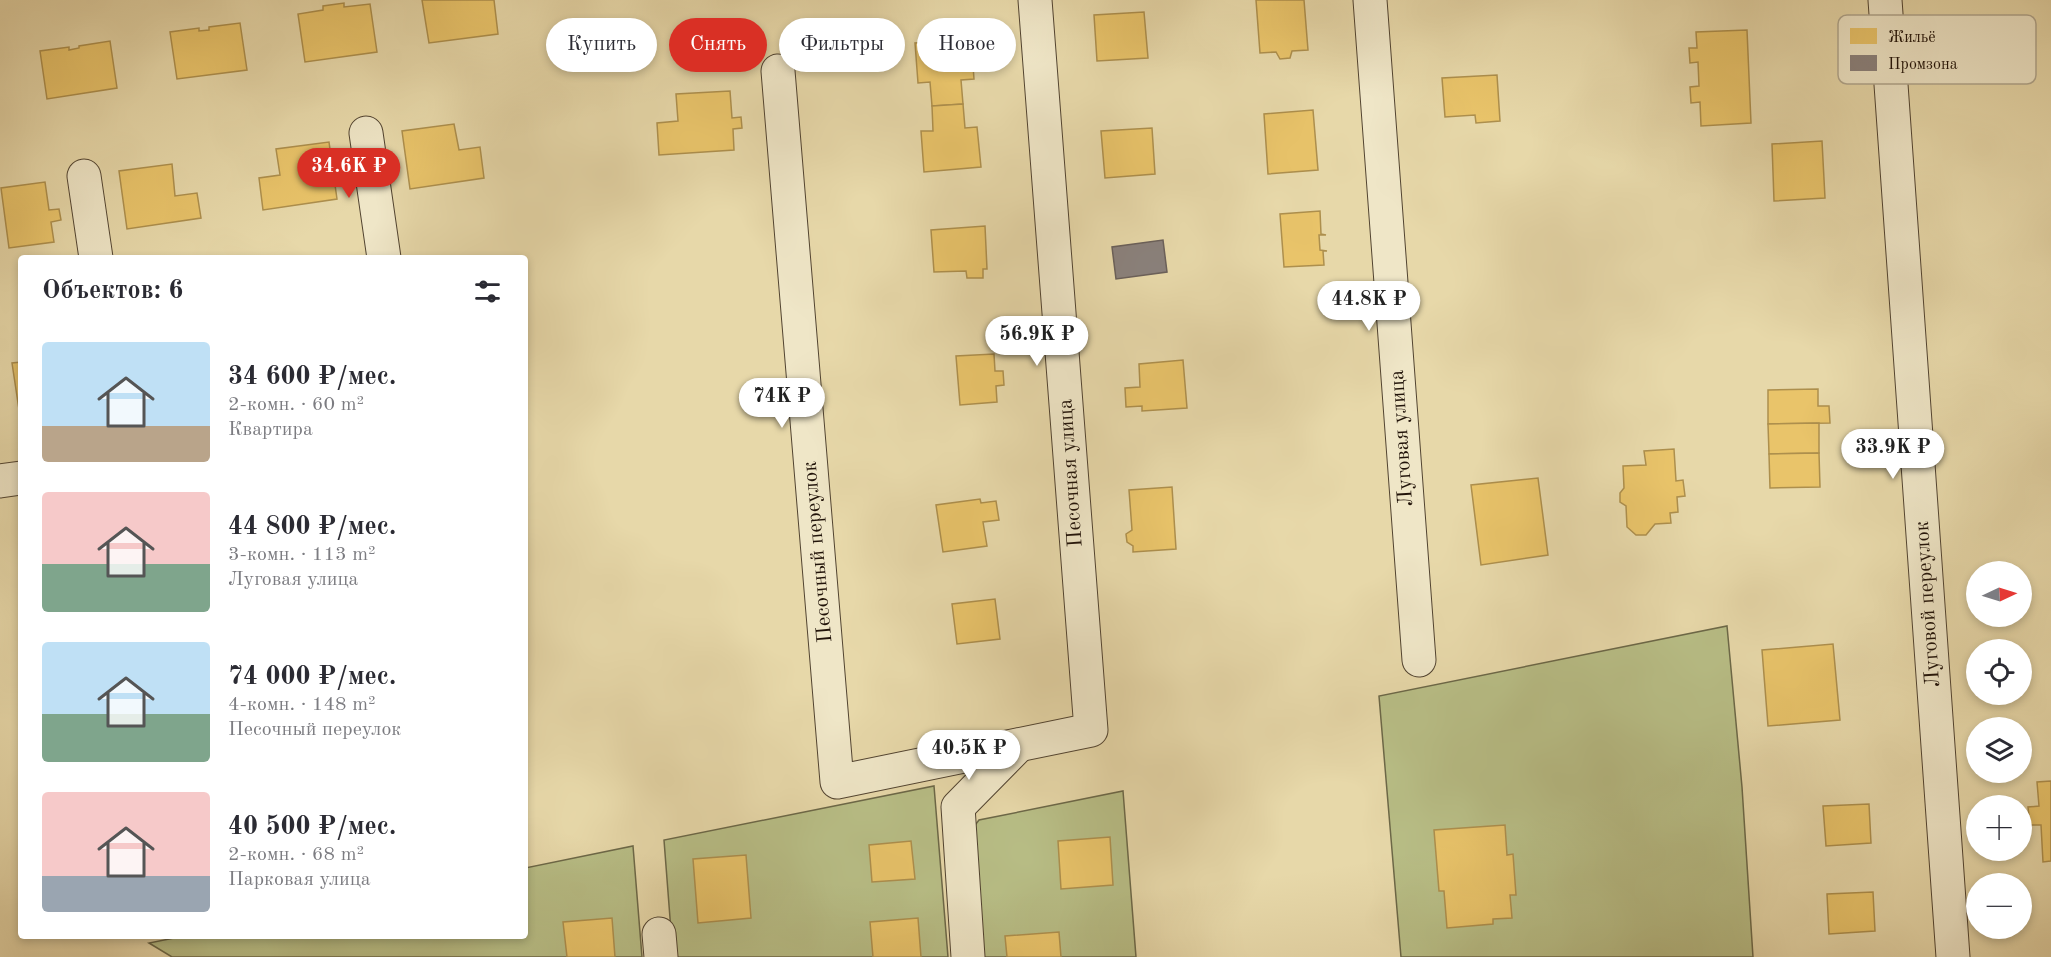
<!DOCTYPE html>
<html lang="ru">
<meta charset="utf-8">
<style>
:root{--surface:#fff;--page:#f7f7f7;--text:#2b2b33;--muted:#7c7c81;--accent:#d93025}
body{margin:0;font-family:"Old Standard TT",serif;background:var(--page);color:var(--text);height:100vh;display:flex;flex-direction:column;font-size:22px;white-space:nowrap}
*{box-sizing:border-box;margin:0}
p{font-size:20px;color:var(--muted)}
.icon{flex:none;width:33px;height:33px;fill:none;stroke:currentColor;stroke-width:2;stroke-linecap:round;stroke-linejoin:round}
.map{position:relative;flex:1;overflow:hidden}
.side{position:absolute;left:18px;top:255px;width:510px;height:684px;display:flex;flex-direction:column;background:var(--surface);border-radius:6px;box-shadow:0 3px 9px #0003}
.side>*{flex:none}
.top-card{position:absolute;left:546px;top:18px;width:570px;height:54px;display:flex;gap:12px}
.needle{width:39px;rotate:86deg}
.tools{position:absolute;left:1966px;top:561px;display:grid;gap:12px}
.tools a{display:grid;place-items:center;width:66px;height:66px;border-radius:50%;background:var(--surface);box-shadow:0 3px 9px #0003;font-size:30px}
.price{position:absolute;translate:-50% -51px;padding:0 14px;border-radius:21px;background:#fff;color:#222;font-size:20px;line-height:39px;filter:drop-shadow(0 2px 3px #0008)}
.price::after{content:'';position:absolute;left:50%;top:36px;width:18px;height:14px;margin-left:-9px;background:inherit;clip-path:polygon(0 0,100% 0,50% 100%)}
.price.active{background:var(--accent);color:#fff}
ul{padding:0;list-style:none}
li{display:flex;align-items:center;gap:18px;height:150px;padding:0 24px}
li span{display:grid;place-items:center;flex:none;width:168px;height:120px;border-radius:6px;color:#555}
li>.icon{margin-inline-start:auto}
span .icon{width:72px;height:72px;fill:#fffc;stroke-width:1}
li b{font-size:26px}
h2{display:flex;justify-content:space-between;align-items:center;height:72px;padding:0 24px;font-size:26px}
.pill{padding:0 21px;border-radius:27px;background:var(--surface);box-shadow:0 3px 9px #0003;font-size:21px;line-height:54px}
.pill.active{background:var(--accent);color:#fff}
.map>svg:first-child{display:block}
</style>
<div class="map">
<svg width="2051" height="957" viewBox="0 0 2051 957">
<rect width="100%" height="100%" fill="#e7d8a9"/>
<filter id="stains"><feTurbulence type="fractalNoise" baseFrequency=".00333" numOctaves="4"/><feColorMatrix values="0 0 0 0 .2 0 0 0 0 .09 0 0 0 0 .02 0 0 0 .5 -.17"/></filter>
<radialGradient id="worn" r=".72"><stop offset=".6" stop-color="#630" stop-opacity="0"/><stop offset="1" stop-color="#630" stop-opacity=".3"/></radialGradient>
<!-- green -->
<g fill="#b8be86" stroke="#6c6848" stroke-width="1.5">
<path d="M 1727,626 L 1742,787 L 1753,957 L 1401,957 L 1379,696 Z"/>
<path d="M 934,786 L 948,957 L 673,957 L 664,840 Z"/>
<path d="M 1123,791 L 1136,957 L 980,957 L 969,833 L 979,820 Z"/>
<path d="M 633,846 L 642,957 L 172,957 L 149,943 L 184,936 L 525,936 L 525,868 Z"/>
</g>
<!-- homes -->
<g fill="#e9c46a" stroke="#ad8f4d" stroke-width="1.5">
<path d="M 422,0 L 494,0 L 498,34 L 429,43 Z"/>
<path d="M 1256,0 L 1304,0 L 1308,50 L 1292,51 L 1290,58 L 1280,59 L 1276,52 L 1260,53 Z"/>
<path d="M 344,3 L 344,7 L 370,4 L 377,52 L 305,62 L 298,14 L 323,10 L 323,6 Z"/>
<path d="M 1144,12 L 1148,58 L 1097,61 L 1094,15 Z"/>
<path d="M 240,23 L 247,70 L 177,79 L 170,32 L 199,28 L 199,31 L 209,30 L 209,27 Z"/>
<path d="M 1747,30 L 1751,123 L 1701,126 L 1700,102 L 1691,103 L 1690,87 L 1699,86 L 1698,62 L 1690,63 L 1689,48 L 1697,48 L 1696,32 Z"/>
<path d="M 971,39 L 974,79 L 961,80 L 963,104 L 932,106 L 930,82 L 918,83 L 915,43 Z"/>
<path d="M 110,41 L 117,88 L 47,99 L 40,51 L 69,47 L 69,50 L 79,48 L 79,46 Z"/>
<path d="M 1497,75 L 1500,121 L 1476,123 L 1475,115 L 1445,117 L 1442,78 Z"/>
<path d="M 730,91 L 732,118 L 741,117 L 742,128 L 733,129 L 734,150 L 659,155 L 657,123 L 678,121 L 676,94 Z"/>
<path d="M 963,104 L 965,128 L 977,127 L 981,167 L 924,172 L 921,131 L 933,131 L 932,106 Z"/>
<path d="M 1313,110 L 1318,170 L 1268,174 L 1264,114 Z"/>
<path d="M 454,124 L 459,150 L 480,147 L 484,178 L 410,189 L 402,131 Z"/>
<path d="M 1152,128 L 1155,174 L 1105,178 L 1101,131 Z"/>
<path d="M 1822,141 L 1825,198 L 1774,201 L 1772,144 Z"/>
<path d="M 329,142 L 337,199 L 263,210 L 259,178 L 280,175 L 276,149 Z"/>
<path d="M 172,164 L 175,196 L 197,193 L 201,218 L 127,229 L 119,171 Z"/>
<path d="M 45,182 L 49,210 L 59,209 L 61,220 L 51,222 L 54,242 L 9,248 L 1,188 Z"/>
<path d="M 1320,211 L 1321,234 L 1326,235 L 1319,235 L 1320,250 L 1327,251 L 1323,251 L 1324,265 L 1284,267 L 1280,214 Z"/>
<path d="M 985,226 L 987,269 L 983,269 L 983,278 L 967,278 L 966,271 L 934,272 L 931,230 Z"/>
<path d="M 994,354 L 995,371 L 1003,371 L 1004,385 L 996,386 L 997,402 L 960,405 L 956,356 Z"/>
<path d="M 1183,360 L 1187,408 L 1142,411 L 1142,406 L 1126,407 L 1125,388 L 1140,387 L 1139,364 Z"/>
<path d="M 21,362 L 21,423 L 12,363 Z"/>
<path d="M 1818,389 L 1818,406 L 1829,406 L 1830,423 L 1768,424 L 1768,390 Z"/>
<path d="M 1819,423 L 1819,453 L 1769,454 L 1768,424 Z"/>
<path d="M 1674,449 L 1676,481 L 1683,480 L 1685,496 L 1677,497 L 1678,512 L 1670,513 L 1671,523 L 1655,524 L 1646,535 L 1636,535 L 1627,527 L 1626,506 L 1620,502 L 1620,493 L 1624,488 L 1623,466 L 1646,465 L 1644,451 Z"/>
<path d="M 1819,453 L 1820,487 L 1770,488 L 1769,454 Z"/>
<path d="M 1538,478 L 1548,555 L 1481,565 L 1471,485 Z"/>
<path d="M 1172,487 L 1176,549 L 1133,552 L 1133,546 L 1127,542 L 1126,534 L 1132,530 L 1129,490 Z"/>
<path d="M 980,499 L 981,503 L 996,501 L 999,520 L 983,522 L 987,546 L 943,552 L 936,505 Z"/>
<path d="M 995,599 L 1000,639 L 957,644 L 952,604 Z"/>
<path d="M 1833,644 L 1840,720 L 1768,726 L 1762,650 Z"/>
<path d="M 2051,781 L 2051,861 L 2043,862 L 2041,825 L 2030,825 L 2028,807 L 2039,806 L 2037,782 Z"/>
<path d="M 1869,804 L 1871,843 L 1826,846 L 1823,806 Z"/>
<path d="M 1505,825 L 1507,855 L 1513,854 L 1516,895 L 1510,895 L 1512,918 L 1493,919 L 1493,924 L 1447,928 L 1444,891 L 1439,891 L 1434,830 Z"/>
<path d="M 1110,837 L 1113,885 L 1061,889 L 1058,841 Z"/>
<path d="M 911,841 L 915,879 L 872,882 L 869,845 Z"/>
<path d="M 746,855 L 751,918 L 698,923 L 693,859 Z"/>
<path d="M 1873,892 L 1875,931 L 1829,934 L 1827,894 Z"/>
<path d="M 612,918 L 615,957 L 567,957 L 563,922 Z"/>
<path d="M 918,918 L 921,957 L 873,957 L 870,922 Z"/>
<path d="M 1059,932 L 1061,957 L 1007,957 L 1005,936 Z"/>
</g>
<!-- industry -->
<path fill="#8a817c" stroke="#6a605a" stroke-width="1.5" d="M 1163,240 L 1167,272 L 1116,279 L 1112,247 Z"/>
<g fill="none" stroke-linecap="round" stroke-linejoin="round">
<!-- minor casing -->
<g stroke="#524431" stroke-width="35">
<g id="minor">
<path d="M 1370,0 L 1419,660"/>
<path d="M 1885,0 L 1953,957"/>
<path d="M 778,71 L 837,782 L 1091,730 L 1035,0"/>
<path d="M 366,133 L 384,258"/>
<path d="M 84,176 L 96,258"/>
<path d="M 0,481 L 21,478"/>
<path d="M 659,934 L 661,957"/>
<path d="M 968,957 L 958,807 L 1019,745"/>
</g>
</g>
<!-- minor -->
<use href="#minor" stroke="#efe6c7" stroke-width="33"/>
</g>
<g text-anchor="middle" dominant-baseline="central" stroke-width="6" stroke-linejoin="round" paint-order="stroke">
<!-- street labels -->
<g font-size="21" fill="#211309" stroke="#efe6c7">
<text transform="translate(1402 438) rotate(-94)">Луговая улица</text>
<text transform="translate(1071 473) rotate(-94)">Песочная улица</text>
<text transform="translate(818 552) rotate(-95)">Песочный переулок</text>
<text transform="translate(1928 604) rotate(-94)">Луговой переулок</text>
</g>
</g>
<!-- legend -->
<rect x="1838" y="15" width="198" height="69" rx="9" fill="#efe6c7" stroke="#b1a78e" stroke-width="1.5"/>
<rect x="1850" y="28" width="27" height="16" fill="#e9c46a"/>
<rect x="1850" y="55" width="27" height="16" fill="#8a817c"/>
<g font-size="16" fill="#211309">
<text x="1888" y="42">Жильё</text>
<text x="1888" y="69">Промзона</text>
</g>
<rect width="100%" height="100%" filter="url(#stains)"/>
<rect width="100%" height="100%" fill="url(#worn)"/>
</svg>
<div class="tools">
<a><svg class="needle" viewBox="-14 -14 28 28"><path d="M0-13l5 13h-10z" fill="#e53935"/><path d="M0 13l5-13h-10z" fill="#7c7c81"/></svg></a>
<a><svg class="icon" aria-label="locate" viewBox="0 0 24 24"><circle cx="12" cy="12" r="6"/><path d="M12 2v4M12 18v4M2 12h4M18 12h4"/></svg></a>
<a><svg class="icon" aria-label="layers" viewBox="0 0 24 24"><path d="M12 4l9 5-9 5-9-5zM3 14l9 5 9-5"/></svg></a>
<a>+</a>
<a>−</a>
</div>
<b class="price active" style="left:349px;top:199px">34.6K ₽</b>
<b class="price" style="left:1369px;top:332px">44.8K ₽</b>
<b class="price" style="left:1037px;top:367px">56.9K ₽</b>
<b class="price" style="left:782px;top:429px">74K ₽</b>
<b class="price" style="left:1893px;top:480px">33.9K ₽</b>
<b class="price" style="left:969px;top:781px">40.5K ₽</b>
<div class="top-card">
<a class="pill">Купить</a>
<a class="pill active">Снять</a>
<a class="pill">Фильтры</a>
<a class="pill">Новое</a>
</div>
<section class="side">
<h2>Объектов: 6<svg class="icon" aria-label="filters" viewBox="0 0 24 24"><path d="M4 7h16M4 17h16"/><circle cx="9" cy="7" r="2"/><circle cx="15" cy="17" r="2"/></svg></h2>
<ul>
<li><span style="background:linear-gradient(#bfe0f5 70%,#b9a48a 0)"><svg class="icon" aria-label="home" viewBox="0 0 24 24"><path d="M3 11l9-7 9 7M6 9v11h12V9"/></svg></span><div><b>34 600 ₽/мес.</b><p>2-комн. · 60 m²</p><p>Квартира</p></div></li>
<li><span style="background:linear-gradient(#f6c9c9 60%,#7fa58c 0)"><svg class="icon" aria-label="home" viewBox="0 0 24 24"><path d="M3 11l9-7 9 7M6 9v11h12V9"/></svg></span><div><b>44 800 ₽/мес.</b><p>3-комн. · 113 m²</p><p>Луговая улица</p></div></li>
<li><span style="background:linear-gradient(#bfe0f5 60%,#7fa58c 0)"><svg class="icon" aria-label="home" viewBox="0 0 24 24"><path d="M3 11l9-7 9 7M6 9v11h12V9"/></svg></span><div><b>74 000 ₽/мес.</b><p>4-комн. · 148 m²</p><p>Песочный переулок</p></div></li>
<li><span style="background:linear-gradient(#f6c9c9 70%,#9aa5b1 0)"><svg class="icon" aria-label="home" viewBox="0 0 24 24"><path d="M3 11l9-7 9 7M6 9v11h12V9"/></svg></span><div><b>40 500 ₽/мес.</b><p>2-комн. · 68 m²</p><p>Парковая улица</p></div></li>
</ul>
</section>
</div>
